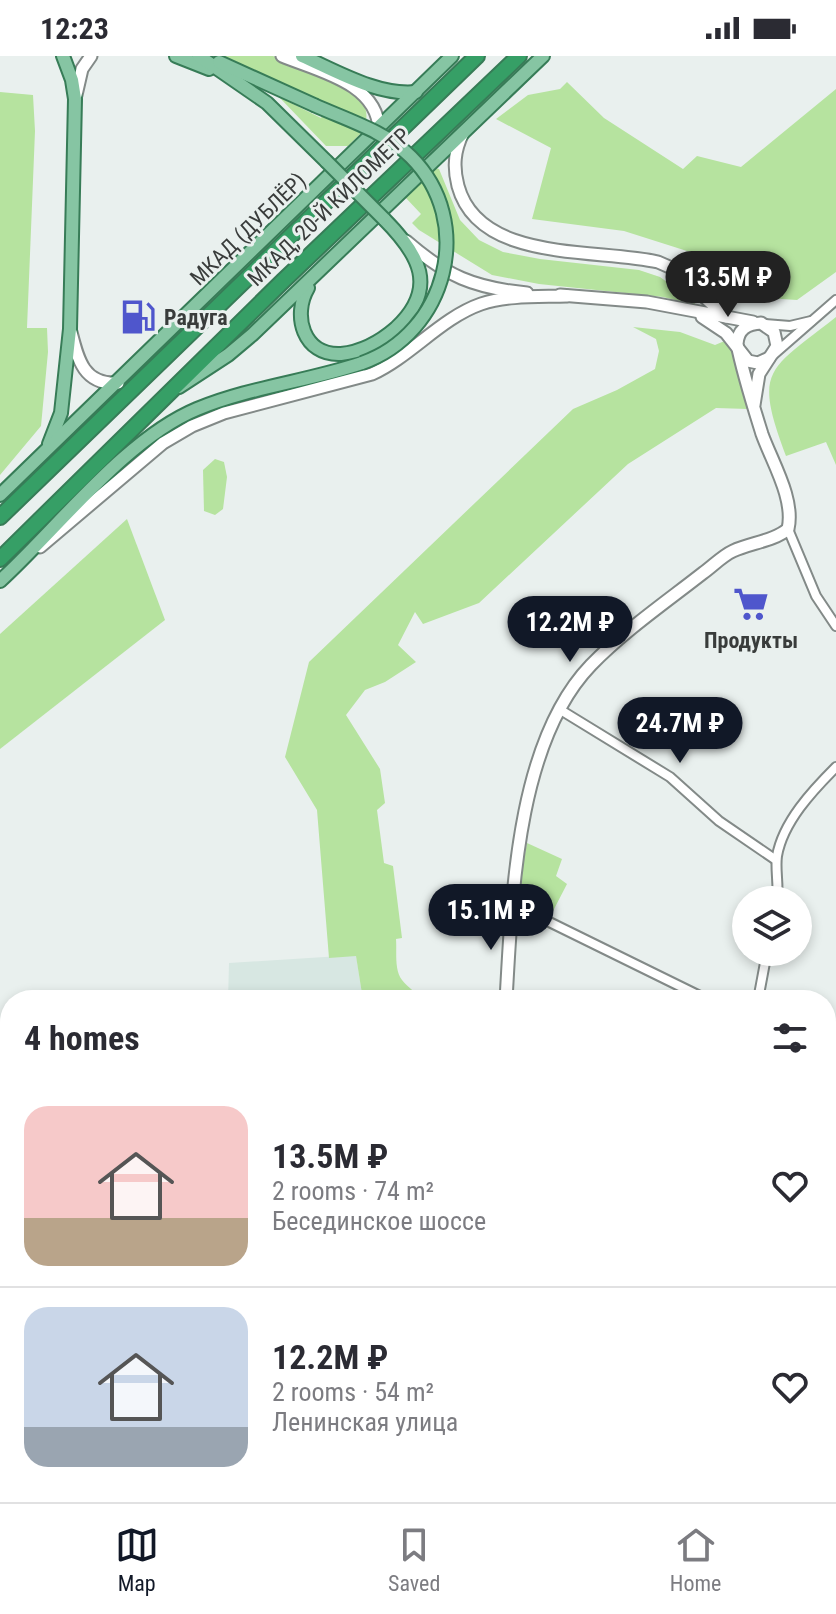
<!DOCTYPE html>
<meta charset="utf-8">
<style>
:root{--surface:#fff;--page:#f2f2f3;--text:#2b2b33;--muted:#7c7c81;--line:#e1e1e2;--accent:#111827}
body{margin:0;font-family:"Roboto Condensed",sans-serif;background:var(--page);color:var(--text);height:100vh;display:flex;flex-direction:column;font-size:30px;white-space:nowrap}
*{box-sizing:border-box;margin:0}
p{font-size:26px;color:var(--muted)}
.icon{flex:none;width:44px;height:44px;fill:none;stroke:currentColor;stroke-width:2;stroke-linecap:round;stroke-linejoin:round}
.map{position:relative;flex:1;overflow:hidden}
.drawer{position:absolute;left:0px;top:934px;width:836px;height:512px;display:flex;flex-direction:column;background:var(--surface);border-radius:32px 32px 0 0;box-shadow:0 4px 12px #0003}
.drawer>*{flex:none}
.tools{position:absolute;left:732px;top:830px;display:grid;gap:16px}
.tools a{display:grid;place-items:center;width:80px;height:80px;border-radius:50%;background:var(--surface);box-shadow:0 4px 12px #0003;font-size:40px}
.price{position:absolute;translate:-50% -68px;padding:0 18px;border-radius:28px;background:var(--accent);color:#fff;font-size:26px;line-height:52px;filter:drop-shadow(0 2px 4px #0008)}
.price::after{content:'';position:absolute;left:50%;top:48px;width:24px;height:18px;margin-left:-12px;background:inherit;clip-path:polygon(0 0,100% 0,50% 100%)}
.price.active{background:#222;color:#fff}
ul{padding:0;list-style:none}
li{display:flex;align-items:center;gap:24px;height:200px;padding:0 24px}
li+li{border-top:2px solid var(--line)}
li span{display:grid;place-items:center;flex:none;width:224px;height:160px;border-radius:24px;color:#555}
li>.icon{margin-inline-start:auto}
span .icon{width:96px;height:96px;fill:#fffc;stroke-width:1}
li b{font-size:34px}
h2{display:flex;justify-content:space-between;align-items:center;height:96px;padding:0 24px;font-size:34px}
.status{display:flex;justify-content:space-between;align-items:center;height:56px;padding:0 40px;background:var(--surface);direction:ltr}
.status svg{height:22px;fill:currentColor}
.dock{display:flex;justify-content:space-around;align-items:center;height:112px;border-top:2px solid var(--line);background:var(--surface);font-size:22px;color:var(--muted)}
.dock a{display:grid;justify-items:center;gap:4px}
.dock .active{color:var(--accent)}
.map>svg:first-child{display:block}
</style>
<div class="status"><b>12:23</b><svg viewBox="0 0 49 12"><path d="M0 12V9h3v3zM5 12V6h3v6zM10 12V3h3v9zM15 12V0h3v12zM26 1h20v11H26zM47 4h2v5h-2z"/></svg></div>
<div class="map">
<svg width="836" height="1446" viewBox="0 0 836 1446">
<rect width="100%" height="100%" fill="#e9f0ee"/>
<!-- built -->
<g fill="#d7e7e2">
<path d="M 356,899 L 363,944 L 228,944 L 229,907 Z"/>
<path d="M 233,1436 L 648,1436 L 654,1446 L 239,1446 Z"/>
</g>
<!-- green -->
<g fill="#b6e39f">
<path d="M 222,0 L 273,0 L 350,33 C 365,44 370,55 364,74 L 348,90 L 326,90 L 279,41 L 321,62 L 327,49 Z"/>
<path d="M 567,26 L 604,62 L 683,113 L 697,100 L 741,111 L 836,33 L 836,216 L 797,244 L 732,240 L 709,202 L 624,175 L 532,163 L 551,92 L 496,63 L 528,39 L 560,33 Z"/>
<path d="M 0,36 L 33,39 L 35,75 L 27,272 L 47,272 L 48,296 L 41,370 L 0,419 Z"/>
<path d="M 435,112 L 439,113 L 460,164 L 479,184 L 503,196 L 540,203 L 639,214 L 660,221 L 695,246 L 695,249 L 663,241 L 539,228 L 492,219 L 419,174 L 412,167 L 421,158 L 405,141 Z"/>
<path d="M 836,261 L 836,409 L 826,386 L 786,400 C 753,312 768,315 836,261 Z"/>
<path d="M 633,271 L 680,276 L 715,289 L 727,284 C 741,306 746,328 748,353 L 716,352 L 628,408 L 479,547 L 423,568 L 415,556 L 398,589 L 416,606 L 385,626 L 365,634 L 346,659 L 380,713 L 385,747 L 377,754 L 384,807 L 393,810 L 402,882 L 396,883 C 397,895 394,914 402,924 C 408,932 416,935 421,944 L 363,944 L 356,900 L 329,902 L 317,754 L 285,701 L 309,606 L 573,353 L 617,334 L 655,313 L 659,295 L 656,283 Z"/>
<path d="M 215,403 L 224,406 L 227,421 L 223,453 L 215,459 L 204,455 L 203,414 Z"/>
<path d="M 127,463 L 165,564 L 0,693 L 0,578 Z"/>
<path d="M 527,787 L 562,803 L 556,820 L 567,828 L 552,857 L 518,836 Z"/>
</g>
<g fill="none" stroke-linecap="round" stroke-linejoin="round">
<!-- street casing -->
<g stroke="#838a88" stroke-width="12">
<g id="street">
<path d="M 765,268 L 790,270 L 811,265"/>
<path d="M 773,299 L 836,244"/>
<path d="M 788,473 L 816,540 L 836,570"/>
<path d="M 559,653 L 670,721 L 719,765 L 776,804"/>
<path d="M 512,842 L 533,858 L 708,944"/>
<path d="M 777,844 C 779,829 775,813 777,800 C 783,766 812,735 836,711"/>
<path d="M 758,944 L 767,896"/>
<path d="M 826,1013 L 836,998"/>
<path d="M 826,1035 L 836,1043"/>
</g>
</g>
<!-- secondary casing -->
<g stroke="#838a88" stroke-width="15">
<g id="secondary">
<path d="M 282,0 C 318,15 378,27 379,74"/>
<path d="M 76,39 L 82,13 L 91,0"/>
<path d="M 463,77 C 454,95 453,111 458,130 C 479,207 596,192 658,206 L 674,213 L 726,261"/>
<path d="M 406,185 C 446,220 474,232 527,237"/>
<path d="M 560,239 L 647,246 L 753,266"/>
<path d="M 702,261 L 726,277 L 748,305 L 758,307 L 769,302"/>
<path d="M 71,276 C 78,304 84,329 118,327"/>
<path d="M 40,491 L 163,387 L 192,370 L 224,357 L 372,318 C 411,300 441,262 481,248 C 508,239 540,241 567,240"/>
<path d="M 506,944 C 512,842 516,687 591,609 C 624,575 666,546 703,517 C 713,510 722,500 733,495 C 750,487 774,485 788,473 C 795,443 772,406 762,378 C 753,349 743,318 737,288 C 738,273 747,268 761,267 L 774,276 L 777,290 L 759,318 L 754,349"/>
<path d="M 770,1436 L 788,1446"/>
</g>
</g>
<!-- primary casing -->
<g stroke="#377c57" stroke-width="16">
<g id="primary">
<path d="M 176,0 L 209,13"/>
<path d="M 199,0 L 267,47 L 326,105"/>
<path d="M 302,0 C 336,15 378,40 416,36"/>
<path d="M 219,6 L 314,49"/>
<path d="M 308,232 C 292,259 303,300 341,298 C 361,296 381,285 396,272 C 439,232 419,198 384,163"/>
<path d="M 179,331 L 228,299 L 253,278 L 543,0"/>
<path d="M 49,388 L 61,357 L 70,273 L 75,43 L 72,24 L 63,0"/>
<path d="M 0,439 L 452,0"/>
<path d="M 0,525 C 58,472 125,383 197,353 C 250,331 309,325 362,307"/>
</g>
</g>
<!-- highway casing -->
<g stroke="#377c57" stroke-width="18">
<g id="highway">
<path d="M 0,461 L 477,0"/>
<path d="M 0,503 L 283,225 L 519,0"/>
</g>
</g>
<!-- street -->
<use href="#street" stroke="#fff" stroke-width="8"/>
<!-- secondary -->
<use href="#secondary" stroke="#fff" stroke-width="11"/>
<!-- primary -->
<use href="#primary" stroke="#86c5a3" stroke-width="12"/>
<!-- highway -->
<use href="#highway" stroke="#369f66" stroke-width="14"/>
<!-- primary-bridge casing -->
<g stroke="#377c57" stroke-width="16" stroke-linecap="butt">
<g id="primary-bridge">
<path d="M 314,49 C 347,64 385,75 411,101 C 476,166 447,277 362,307"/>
<path d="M 326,105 L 384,163"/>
</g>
</g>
<!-- primary-bridge -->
<use href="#primary-bridge" stroke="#86c5a3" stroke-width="12"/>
</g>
<!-- icons -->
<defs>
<g id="fuel-bare" transform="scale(2.76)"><path d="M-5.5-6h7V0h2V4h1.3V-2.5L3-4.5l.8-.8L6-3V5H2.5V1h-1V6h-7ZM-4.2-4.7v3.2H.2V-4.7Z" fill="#4f56cc" stroke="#e9f0ee" stroke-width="2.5" paint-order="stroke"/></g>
<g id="supermarket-bare" transform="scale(2.76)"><path d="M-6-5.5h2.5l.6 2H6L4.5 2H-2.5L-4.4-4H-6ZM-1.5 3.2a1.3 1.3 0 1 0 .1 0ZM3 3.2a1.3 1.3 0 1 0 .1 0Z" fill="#4f56cc" stroke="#e9f0ee" stroke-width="2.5" paint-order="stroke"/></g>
</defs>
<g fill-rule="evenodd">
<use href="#fuel-bare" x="138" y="261"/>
<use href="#supermarket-bare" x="751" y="548"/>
</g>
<g text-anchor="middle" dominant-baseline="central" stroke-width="6" stroke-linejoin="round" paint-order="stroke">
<!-- street labels -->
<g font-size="22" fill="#393c3b" stroke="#e9f0ee">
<text transform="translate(329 151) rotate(-44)">МКАД, 20-Й КИЛОМЕТР</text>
<text transform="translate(248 173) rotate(-44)">МКАД (ДУБЛЁР)</text>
</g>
<!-- poi labels -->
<g font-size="22" font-weight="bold" fill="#393c3b" stroke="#e9f0ee" text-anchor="start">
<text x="164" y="261">Радуга</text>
<text x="751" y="584" text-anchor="middle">Продукты</text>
</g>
</g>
</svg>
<div class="tools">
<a><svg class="icon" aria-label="layers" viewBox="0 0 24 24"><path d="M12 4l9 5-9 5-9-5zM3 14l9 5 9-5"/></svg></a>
</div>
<b class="price active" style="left:728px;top:263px">13.5M ₽</b>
<b class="price" style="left:570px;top:608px">12.2M ₽</b>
<b class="price" style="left:680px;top:709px">24.7M ₽</b>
<b class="price" style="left:491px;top:896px">15.1M ₽</b>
<section class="drawer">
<h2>4 homes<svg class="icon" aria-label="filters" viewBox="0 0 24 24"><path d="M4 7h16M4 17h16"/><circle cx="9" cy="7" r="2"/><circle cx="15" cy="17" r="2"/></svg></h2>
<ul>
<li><span style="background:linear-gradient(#f6c9c9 70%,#b9a48a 0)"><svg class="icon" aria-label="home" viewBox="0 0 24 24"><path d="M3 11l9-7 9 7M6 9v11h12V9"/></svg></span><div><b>13.5M ₽</b><p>2 rooms · 74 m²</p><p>Бесединское шоссе</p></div><svg class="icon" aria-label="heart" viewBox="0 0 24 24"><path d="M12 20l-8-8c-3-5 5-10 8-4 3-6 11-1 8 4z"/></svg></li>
<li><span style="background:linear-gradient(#c9d6e8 75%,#9aa5b1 0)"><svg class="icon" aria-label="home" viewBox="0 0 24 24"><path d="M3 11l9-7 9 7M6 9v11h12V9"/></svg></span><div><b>12.2M ₽</b><p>2 rooms · 54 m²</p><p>Ленинская улица</p></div><svg class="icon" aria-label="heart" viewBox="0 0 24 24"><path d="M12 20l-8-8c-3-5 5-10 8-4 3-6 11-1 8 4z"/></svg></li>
</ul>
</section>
</div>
<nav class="dock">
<a class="active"><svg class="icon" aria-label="map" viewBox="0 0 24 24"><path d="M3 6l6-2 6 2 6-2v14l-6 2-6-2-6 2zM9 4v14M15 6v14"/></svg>Map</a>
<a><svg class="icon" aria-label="saved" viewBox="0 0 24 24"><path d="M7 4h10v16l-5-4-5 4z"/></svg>Saved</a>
<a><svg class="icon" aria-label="home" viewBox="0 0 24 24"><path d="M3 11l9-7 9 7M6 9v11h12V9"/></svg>Home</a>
</nav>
